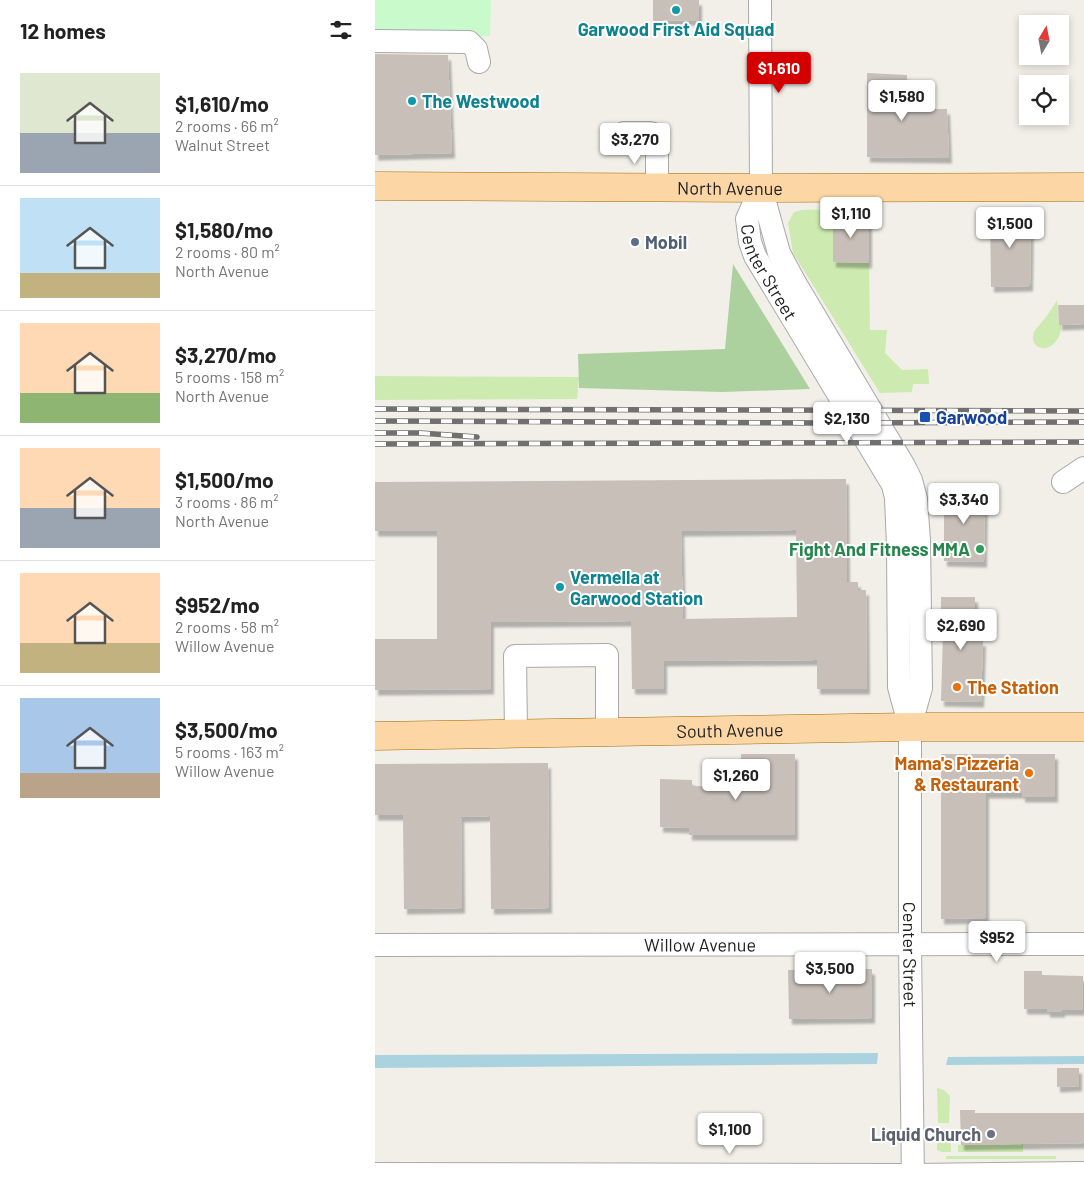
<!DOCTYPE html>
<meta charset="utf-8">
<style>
:root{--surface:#fff;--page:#f6f6f6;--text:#222;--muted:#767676;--line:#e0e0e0;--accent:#d40000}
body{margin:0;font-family:Barlow,sans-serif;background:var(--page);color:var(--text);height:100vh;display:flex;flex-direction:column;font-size:19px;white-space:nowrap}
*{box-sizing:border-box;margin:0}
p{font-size:16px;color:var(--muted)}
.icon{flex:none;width:28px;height:28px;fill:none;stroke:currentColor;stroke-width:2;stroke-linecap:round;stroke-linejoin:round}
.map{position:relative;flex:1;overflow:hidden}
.sheet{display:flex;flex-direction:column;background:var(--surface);width:375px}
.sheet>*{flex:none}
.needle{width:32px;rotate:10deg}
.buttons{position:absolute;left:644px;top:15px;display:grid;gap:10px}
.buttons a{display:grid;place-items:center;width:50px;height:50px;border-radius:0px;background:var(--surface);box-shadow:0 2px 8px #0003;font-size:25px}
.price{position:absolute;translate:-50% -42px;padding:0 11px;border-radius:5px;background:#fff;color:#222;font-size:16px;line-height:32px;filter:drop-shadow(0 1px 2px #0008)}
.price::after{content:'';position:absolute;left:50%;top:30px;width:15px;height:11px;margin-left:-8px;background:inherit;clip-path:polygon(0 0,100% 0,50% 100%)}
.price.current{background:var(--accent);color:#fff}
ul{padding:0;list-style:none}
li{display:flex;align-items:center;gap:15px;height:125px;padding:0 20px}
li+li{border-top:1px solid var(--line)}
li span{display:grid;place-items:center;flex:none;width:140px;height:100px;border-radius:0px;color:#555}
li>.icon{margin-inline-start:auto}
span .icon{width:60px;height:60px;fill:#fffc;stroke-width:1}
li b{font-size:21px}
h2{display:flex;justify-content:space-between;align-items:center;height:60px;padding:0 20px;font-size:21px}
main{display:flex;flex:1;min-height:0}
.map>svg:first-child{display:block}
</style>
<main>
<section class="sheet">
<h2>12 homes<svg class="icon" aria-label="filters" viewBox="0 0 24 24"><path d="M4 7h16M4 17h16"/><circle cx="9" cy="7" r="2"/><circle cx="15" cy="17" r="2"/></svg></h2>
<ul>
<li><span style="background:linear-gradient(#dfe7d0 60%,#9aa5b1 0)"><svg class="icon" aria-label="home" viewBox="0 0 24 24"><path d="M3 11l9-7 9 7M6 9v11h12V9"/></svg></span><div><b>$1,610/mo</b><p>2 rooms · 66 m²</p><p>Walnut Street</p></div></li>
<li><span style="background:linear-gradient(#bfe0f5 75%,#c2b280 0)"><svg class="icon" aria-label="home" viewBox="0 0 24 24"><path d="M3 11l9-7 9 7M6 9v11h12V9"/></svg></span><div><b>$1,580/mo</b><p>2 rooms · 80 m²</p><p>North Avenue</p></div></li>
<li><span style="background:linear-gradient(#ffd9b3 70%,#8fb573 0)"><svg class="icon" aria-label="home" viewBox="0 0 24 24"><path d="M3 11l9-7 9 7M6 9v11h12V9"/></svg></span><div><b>$3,270/mo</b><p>5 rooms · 158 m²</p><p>North Avenue</p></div></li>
<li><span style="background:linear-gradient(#ffd9b3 60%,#9aa5b1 0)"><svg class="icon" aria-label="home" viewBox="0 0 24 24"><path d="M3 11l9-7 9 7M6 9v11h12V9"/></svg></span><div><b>$1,500/mo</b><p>3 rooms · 86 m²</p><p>North Avenue</p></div></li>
<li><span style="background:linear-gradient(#ffd9b3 70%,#c2b280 0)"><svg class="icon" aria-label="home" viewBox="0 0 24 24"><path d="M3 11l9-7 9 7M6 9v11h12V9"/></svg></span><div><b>$952/mo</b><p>2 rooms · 58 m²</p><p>Willow Avenue</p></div></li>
<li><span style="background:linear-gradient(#a9c7e8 75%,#b9a48a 0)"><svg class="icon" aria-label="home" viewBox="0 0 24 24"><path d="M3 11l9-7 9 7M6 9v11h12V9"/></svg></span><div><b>$3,500/mo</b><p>5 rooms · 163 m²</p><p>Willow Avenue</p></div></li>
</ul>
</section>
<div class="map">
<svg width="709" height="1181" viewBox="0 0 709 1181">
<defs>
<filter id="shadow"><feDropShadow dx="3" dy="5.5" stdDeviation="1" flood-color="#0004"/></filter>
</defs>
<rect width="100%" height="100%" fill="#f2efe9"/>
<!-- grass -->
<g fill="#cdebb0">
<path d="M 458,209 L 458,262 L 494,263 L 495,330 L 512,330 L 510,353 L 527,370 L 553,369 L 554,384 L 538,384 L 537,392 L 505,393 L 418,253 L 413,223 L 419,212 L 427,210 Z"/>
<path d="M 682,300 L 684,324 L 686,325 C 687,346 664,357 658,340 C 658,338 658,333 659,332 C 660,329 664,326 666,323 C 672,316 677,309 682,300 Z"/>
<path d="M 0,376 L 204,377 L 202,399 L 0,400 Z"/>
<path d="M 562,1088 L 569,1090 L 575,1096 L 574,1123 L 563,1123 Z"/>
<path d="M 562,1131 L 575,1131 L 576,1152 L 567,1152 L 562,1150 Z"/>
<path d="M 648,1141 L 648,1152 L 583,1152 L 583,1145 L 646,1144 Z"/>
<rect x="571" y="1156" width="110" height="3"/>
</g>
<!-- forest -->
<path fill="#add19e" d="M 358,264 L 435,389 L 347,392 L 204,388 L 203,354 L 350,349 Z"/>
<!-- park -->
<path fill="#c8facc" d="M 0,0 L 116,0 L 115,36 L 0,37 Z"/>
<!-- water -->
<g fill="#aad3df">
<path d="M 503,1053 L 502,1064 L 0,1068 L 0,1055 Z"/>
<path d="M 709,1056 L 709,1064 L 571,1065 L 573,1057 Z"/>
</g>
<!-- building -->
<g fill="#c7bfb8" fill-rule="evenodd" filter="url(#shadow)">
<path d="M 278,0 L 324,0 L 324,20 L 278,21 Z"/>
<path d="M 0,54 L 73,55 L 77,153 L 0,155 Z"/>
<path d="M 492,73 L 532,75 L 533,109 L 572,109 L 574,158 L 492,157 Z"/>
<path d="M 615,213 L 656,213 L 655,286 L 616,287 Z"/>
<path d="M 458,215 L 494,215 L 494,263 L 458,262 Z"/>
<path d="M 683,305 L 709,305 L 709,324 L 684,325 Z"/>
<path d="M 471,479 L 472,582 L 483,582 L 483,590 L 491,590 L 492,689 L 442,689 L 442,660 L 289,661 L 289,689 L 257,689 L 256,621 L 116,622 L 116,689 L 0,690 L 0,639 L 62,639 L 62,531 L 0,531 L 0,482 ZM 421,530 L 422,617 L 308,619 L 306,531 Z"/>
<path d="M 569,488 L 610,489 L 609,562 L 569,561 Z"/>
<path d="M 566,597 L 600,597 L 600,640 L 608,641 L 606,702 L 566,701 L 568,631 L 566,631 Z"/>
<path d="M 366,754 L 420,754 L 420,835 L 314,835 L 314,828 L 285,827 L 285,779 L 317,780 L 317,786 L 366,787 Z"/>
<path d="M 566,754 L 680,754 L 680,797 L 647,797 L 647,793 L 611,793 L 611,918 L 566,919 Z"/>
<path d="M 173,763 L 174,908 L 116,909 L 115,816 L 86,817 L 87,908 L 29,909 L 28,815 L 0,815 L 0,764 Z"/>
<path d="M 497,969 L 497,1018 L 414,1019 L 413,970 Z"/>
<path d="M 649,971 L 667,971 L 667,975 L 708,976 L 708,1010 L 687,1010 L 687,1012 L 672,1012 L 672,1009 L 649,1009 Z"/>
<path d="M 682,1068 L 704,1068 L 704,1086 L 682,1087 Z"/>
<path d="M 585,1110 L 600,1110 L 600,1113 L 709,1113 L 709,1143 L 586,1145 Z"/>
</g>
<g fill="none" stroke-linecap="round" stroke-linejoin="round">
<!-- minor casing -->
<g stroke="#a9a9a9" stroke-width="24">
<g id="minor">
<path id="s1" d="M 385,0 L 386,188 L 404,253 L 420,283 L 529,466 L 536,480 L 541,499 L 544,540 L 546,688 L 535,727 L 535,945 L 538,1181"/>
<path d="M 0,41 L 94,42 L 101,49 L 104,62"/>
<path d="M 249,133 L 275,133 L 278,134 L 282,138 L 282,187"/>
<path id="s2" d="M 386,188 L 372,219 L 375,242 L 380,256 L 518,485 L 521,498 L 523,546 L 524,687 L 535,727"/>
<path d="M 688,482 L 709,468"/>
<path d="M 141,733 L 140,656 L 232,655 L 232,733"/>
<path id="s3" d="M 0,945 L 709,944"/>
<path d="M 0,1174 L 538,1175 L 709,1173"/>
</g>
</g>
<!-- major casing -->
<g stroke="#a06b00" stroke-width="29">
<g id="major">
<path id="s4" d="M 0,186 L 386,188 L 709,187"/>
<path id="s5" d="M 0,736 L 535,727 L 709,727"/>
</g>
</g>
<!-- minor -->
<use href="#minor" stroke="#fff" stroke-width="22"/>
<!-- major -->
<use href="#major" stroke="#fcd6a4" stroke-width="28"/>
<!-- rail casing -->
<g stroke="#707070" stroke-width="5.5">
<g id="rail">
<path d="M 0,409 L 709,411"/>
<path d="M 0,421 L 449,423 L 709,422"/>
<path d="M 0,433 L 45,433 L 102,437"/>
<path d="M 0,444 L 709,442"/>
</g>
</g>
<!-- rail -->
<use href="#rail" stroke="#fff" stroke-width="4" stroke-dasharray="11" stroke-linecap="butt"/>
</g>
<!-- markers -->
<g fill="#0f9aa8" stroke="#fff" stroke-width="2">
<circle cx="301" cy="10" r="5"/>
<circle cx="37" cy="101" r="5"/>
<circle cx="185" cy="587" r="5"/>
</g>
<circle fill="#5c6f8a" stroke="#fff" stroke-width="2" cx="260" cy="242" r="5"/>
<rect fill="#1a4fb4" stroke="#fff" stroke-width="2" x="544" y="411" width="12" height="12" rx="2.5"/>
<circle fill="#2e9e5b" stroke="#fff" stroke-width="2" cx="605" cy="549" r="5"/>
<g fill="#e8710a" stroke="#fff" stroke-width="2">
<circle cx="582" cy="687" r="5"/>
<circle cx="654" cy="773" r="5"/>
</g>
<circle fill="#6b7280" stroke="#fff" stroke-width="2" cx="616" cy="1134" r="5"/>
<g text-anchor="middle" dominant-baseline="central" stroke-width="4" stroke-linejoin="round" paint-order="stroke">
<!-- culture labels -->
<g font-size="18" font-weight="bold" fill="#0d838f" stroke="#fff" text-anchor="start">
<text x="301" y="29" text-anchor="middle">Garwood First Aid Squad</text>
<text x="47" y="101">The Westwood</text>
<text x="195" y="577">Vermella at<tspan x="195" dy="21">Garwood Station</tspan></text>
</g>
<!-- street labels -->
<g font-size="18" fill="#222" stroke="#fff">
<text stroke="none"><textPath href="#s4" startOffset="355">North Avenue</textPath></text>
<text stroke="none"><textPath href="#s2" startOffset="92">Center Street</textPath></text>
<text stroke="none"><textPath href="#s5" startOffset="355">South Avenue</textPath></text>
<text stroke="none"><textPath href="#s3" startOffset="325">Willow Avenue</textPath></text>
<text stroke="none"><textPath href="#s1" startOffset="995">Center Street</textPath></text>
</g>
<!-- service labels -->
<g font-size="18" font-weight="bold" fill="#4e5e75" stroke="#fff" text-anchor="start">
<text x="270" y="242">Mobil</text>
</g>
<!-- transit labels -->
<g font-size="18" font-weight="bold" fill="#164399" stroke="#fff" text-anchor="start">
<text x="561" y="417">Garwood</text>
</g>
<!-- leisure labels -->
<g font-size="18" font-weight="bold" fill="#27864d" stroke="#fff" text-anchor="end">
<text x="595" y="549">Fight And Fitness MMA</text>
</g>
<!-- food labels -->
<g font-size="18" font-weight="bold" fill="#c56008" stroke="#fff" text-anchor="start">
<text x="592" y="687">The Station</text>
<text x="644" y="763" text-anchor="end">Mama's Pizzeria<tspan x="644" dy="21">&amp; Restaurant</tspan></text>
</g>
<!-- worship labels -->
<g font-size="18" font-weight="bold" fill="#5b616d" stroke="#fff" text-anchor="end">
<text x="606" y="1134">Liquid Church</text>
</g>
</g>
</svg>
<div class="buttons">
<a><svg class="needle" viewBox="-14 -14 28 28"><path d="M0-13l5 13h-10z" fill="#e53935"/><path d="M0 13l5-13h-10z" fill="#767676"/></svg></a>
<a><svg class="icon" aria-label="locate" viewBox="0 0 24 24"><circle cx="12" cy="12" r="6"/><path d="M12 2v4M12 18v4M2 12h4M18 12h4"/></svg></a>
</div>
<b class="price current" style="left:404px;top:94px">$1,610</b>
<b class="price" style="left:527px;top:122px">$1,580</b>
<b class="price" style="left:260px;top:165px">$3,270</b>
<b class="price" style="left:476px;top:239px">$1,110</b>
<b class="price" style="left:635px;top:249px">$1,500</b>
<b class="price" style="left:472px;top:444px">$2,130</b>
<b class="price" style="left:589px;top:525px">$3,340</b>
<b class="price" style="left:586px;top:651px">$2,690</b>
<b class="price" style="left:361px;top:801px">$1,260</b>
<b class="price" style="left:622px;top:963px">$952</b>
<b class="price" style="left:455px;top:994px">$3,500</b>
<b class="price" style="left:355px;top:1155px">$1,100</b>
</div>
</main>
